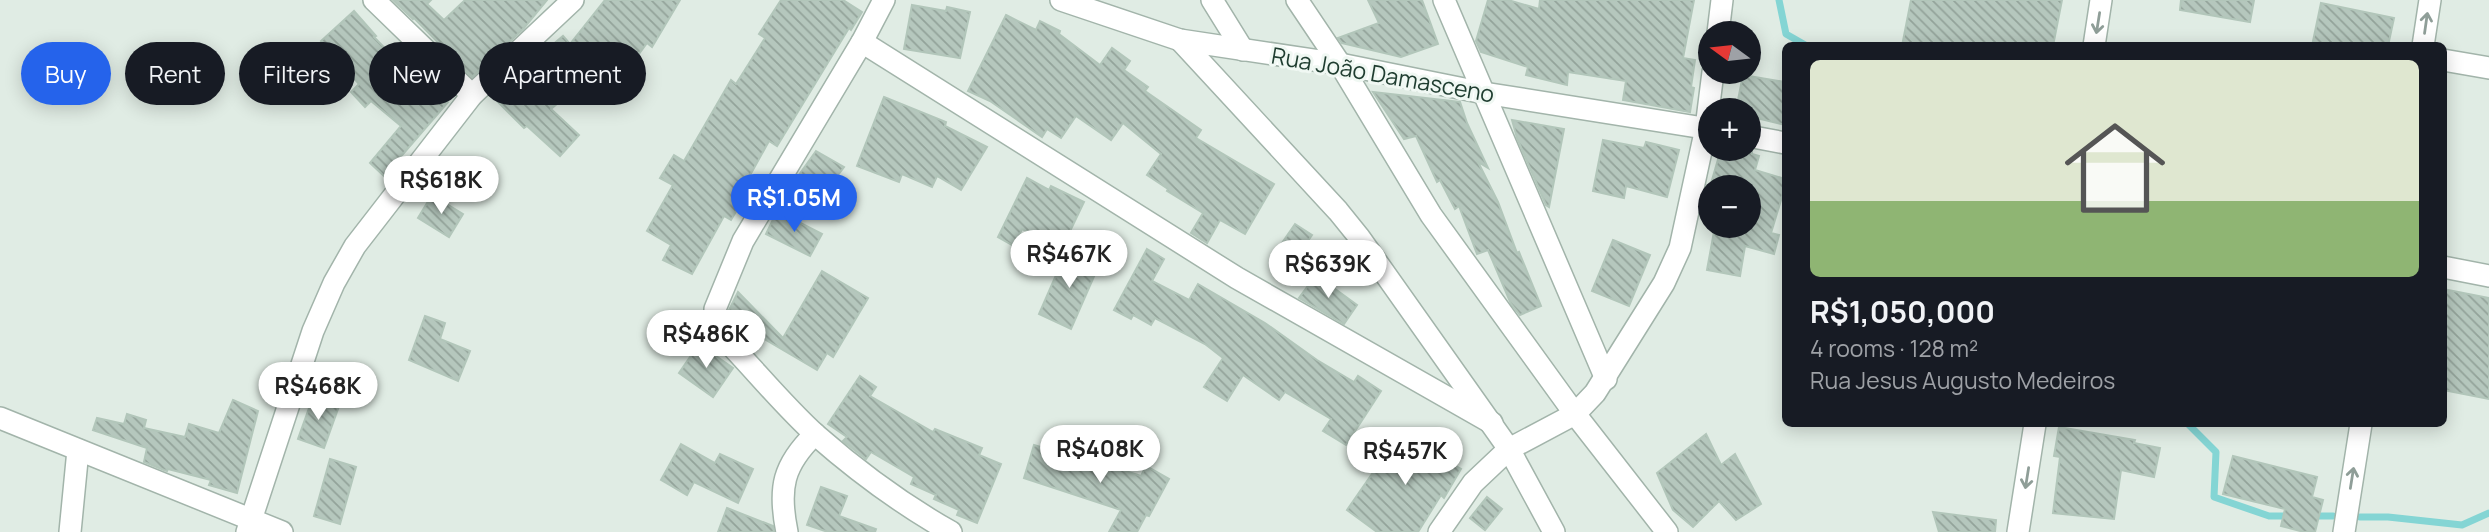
<!DOCTYPE html>
<meta charset="utf-8">
<style>
:root{--surface:#171b24;--page:#20242c;--text:#f1f3f6;--muted:#9ea1a6;--line:#363941;--accent:#2563eb}
body{margin:0;font-family:Manrope,sans-serif;background:var(--page);color:var(--text);height:100vh;display:flex;flex-direction:column;font-size:26px;white-space:nowrap}
*{box-sizing:border-box;margin:0}
p{font-size:23px;color:var(--muted)}
.icon{flex:none;width:38px;height:38px;fill:none;stroke:currentColor;stroke-width:2;stroke-linecap:round;stroke-linejoin:round}
.map{position:relative;flex:1;overflow:hidden}
.sheet{position:absolute;left:1782px;top:42px;width:665px;height:385px;display:flex;flex-direction:column;background:var(--surface);border-radius:10px;box-shadow:0 4px 18px #0003}
.sheet>*{flex:none}
.banner{position:absolute;left:21px;top:42px;width:665px;height:63px;display:flex;gap:14px}
.needle{width:46px;rotate:285deg}
.fabs{position:absolute;left:1698px;top:21px;display:grid;gap:14px}
.fabs a{display:grid;place-items:center;width:63px;height:63px;border-radius:50%;background:var(--surface);box-shadow:0 4px 18px #0003;font-size:35px}
.price{position:absolute;translate:-50% -60px;padding:0 16px;border-radius:24px;background:#fff;color:#222;font-size:23px;line-height:46px;filter:drop-shadow(0 2px 4px #0008)}
.price::after{content:'';position:absolute;left:50%;top:42px;width:21px;height:16px;margin-left:-10px;background:inherit;clip-path:polygon(0 0,100% 0,50% 100%)}
.price.current{background:var(--accent);color:#fff}
ul{padding:0;list-style:none}
li{display:grid;align-content:center;gap:14px;height:371px;padding:0 28px}
li+li{border-top:2px solid var(--line)}
li span{display:grid;place-items:center;height:217px;border-radius:10px;color:#555}
li>.icon{margin-inline-start:auto}
span .icon{width:126px;height:126px;fill:#fffc;stroke-width:1}
li b{font-size:30px}
.pill{padding:0 24px;border-radius:32px;background:var(--surface);box-shadow:0 4px 18px #0003;font-size:24px;line-height:63px}
.pill.current{background:var(--accent);color:#fff}
.map>svg:first-child{display:block}
</style>
<div class="map">
<svg width="2489" height="532" viewBox="0 0 2489 532">
<defs>
<pattern id="building-back-hatch" width="6" height="6" patternUnits="userSpaceOnUse" patternTransform="scale(1.75)"><rect width="6" height="6" fill="#b5c7bd"/><path d="M-1 5l2 2M0 0l6 6M5-1l2 2" fill="none" stroke="#93a39a"/></pattern>
</defs>
<rect width="100%" height="100%" fill="#e0ece4"/>
<g fill="none" stroke-linecap="round" stroke-linejoin="round">
<!-- stream -->
<g stroke="#84d5d4" stroke-width="7">
<path d="M 1779,0 L 1786,34 L 1807,46"/>
<path d="M 2188,424 L 2216,452 L 2214,497 L 2269,516 L 2290,516"/>
<path d="M 2312,516 L 2333,516"/>
<path d="M 2360,517 L 2388,517 L 2462,525 L 2489,513"/>
</g>
</g>
<!-- building -->
<g fill="url(#building-back-hatch)" stroke="#b2c6ba" stroke-width="2">
<path d="M 393,0 L 431,0 L 427,4 L 444,20 L 465,0 L 547,0 L 524,28 L 472,77 L 414,18 L 413,19 Z"/>
<path d="M 605,0 L 680,0 L 652,47 L 647,43 L 622,77 L 605,63 L 551,109 L 579,135 L 560,156 L 527,126 L 524,128 L 492,96 L 563,36 L 570,44 Z"/>
<path d="M 781,0 L 843,0 L 862,12 L 851,30 L 849,28 L 777,146 L 769,141 L 738,197 L 743,200 L 731,220 L 724,216 L 692,274 L 663,260 L 671,245 L 647,231 L 673,185 L 660,178 L 674,155 L 684,161 L 731,80 L 736,84 L 765,38 L 759,34 Z"/>
<path d="M 1368,0 L 1422,0 L 1438,44 L 1401,57 L 1342,43 L 1338,38 L 1379,23 Z"/>
<path d="M 1488,0 L 1508,0 L 1539,9 L 1540,0 L 1694,0 L 1683,58 L 1695,60 L 1691,87 L 1694,88 L 1690,112 L 1623,100 L 1626,81 L 1568,72 L 1567,85 L 1526,75 L 1528,67 L 1481,52 L 1476,41 Z"/>
<path d="M 1911,0 L 2062,0 L 2053,46 L 1902,46 Z"/>
<path d="M 2181,0 L 2254,0 L 2250,22 L 2180,10 Z"/>
<path d="M 2321,3 L 2394,18 L 2388,46 L 2312,46 Z"/>
<path d="M 912,5 L 946,11 L 947,7 L 970,12 L 960,58 L 904,49 Z"/>
<path d="M 354,11 L 376,36 L 374,37 L 419,84 L 422,80 L 448,102 L 384,176 L 370,163 L 401,126 L 371,101 L 365,107 L 351,92 L 359,84 L 321,41 Z"/>
<path d="M 1006,15 L 1036,30 L 1040,21 L 1060,31 L 1059,34 L 1100,65 L 1112,48 L 1130,61 L 1124,70 L 1148,87 L 1145,91 L 1201,130 L 1196,138 L 1274,184 L 1245,234 L 1220,220 L 1207,243 L 1191,233 L 1203,213 L 1167,191 L 1168,189 L 1147,175 L 1161,154 L 1123,123 L 1111,140 L 1076,116 L 1061,138 L 1047,129 L 1042,137 L 990,101 L 968,91 Z"/>
<path d="M 1743,75 L 1785,82 L 1785,125 L 1748,116 L 1748,110 L 1736,110 Z"/>
<path d="M 1373,92 L 1460,102 L 1467,123 L 1488,168 L 1478,162 L 1498,202 L 1517,253 L 1519,252 L 1541,306 L 1520,315 L 1511,304 L 1488,250 L 1477,254 L 1459,206 L 1455,209 L 1440,180 L 1437,182 L 1416,136 L 1404,139 Z"/>
<path d="M 884,97 L 946,122 L 945,126 L 987,147 L 961,190 L 937,176 L 932,187 L 902,174 L 899,182 L 857,166 Z"/>
<path d="M 1512,120 L 1564,129 L 1549,207 L 1546,205 L 1517,138 Z"/>
<path d="M 1603,140 L 1644,148 L 1646,142 L 1679,150 L 1667,197 L 1626,186 L 1624,198 L 1593,191 Z"/>
<path d="M 1721,149 L 1752,150 L 1752,154 L 1759,156 L 1755,170 L 1785,179 L 1785,187 L 1771,233 L 1779,235 L 1774,254 L 1745,246 L 1740,276 L 1707,270 L 1715,226 L 1748,226 L 1748,187 L 1710,187 Z"/>
<path d="M 816,151 L 844,167 L 821,197 L 796,179 Z"/>
<path d="M 1027,178 L 1049,190 L 1051,186 L 1084,202 L 1062,248 L 1022,229 L 1014,246 L 998,237 Z"/>
<path d="M 432,195 L 463,214 L 449,237 L 418,218 Z"/>
<path d="M 777,211 L 822,234 L 810,256 L 766,234 Z"/>
<path d="M 1295,224 L 1312,235 L 1301,251 L 1320,266 L 1306,283 L 1273,256 Z"/>
<path d="M 1613,240 L 1650,255 L 1629,306 L 1592,291 Z"/>
<path d="M 1147,249 L 1164,259 L 1152,281 L 1189,300 L 1198,284 L 1265,323 L 1317,360 L 1354,382 L 1358,376 L 1381,391 L 1346,445 L 1323,431 L 1331,419 L 1285,392 L 1279,400 L 1243,375 L 1227,401 L 1204,387 L 1223,358 L 1205,344 L 1155,318 L 1151,325 L 1133,315 L 1131,319 L 1114,310 Z"/>
<path d="M 1067,250 L 1099,265 L 1071,329 L 1039,314 Z"/>
<path d="M 822,271 L 868,298 L 833,357 L 827,353 L 817,370 L 754,333 L 748,339 L 728,319 L 728,312 L 738,292 L 783,338 Z"/>
<path d="M 1316,275 L 1357,305 L 1344,324 L 1299,298 Z"/>
<path d="M 2443,289 L 2489,298 L 2489,399 L 2443,390 Z"/>
<path d="M 425,316 L 445,323 L 440,339 L 470,351 L 458,381 L 409,360 Z"/>
<path d="M 699,344 L 733,368 L 713,397 L 679,373 Z"/>
<path d="M 860,376 L 876,387 L 870,396 L 933,432 L 935,429 L 982,448 L 979,455 L 1001,464 L 977,523 L 957,515 L 959,510 L 934,499 L 936,495 L 911,484 L 914,477 L 871,452 L 866,459 L 843,441 L 847,437 L 828,424 Z"/>
<path d="M 313,397 L 339,406 L 324,448 L 298,439 Z"/>
<path d="M 233,400 L 258,411 L 237,493 L 209,485 L 211,480 L 168,469 L 167,471 L 164,470 L 144,462 L 147,448 L 93,430 L 97,418 L 124,424 L 127,414 L 146,420 L 144,428 L 185,437 L 189,424 L 219,433 Z"/>
<path d="M 2059,427 L 2135,440 L 2134,443 L 2160,448 L 2154,477 L 2121,470 L 2114,519 L 2053,513 L 2060,457 L 2054,456 Z"/>
<path d="M 1435,431 L 1450,441 L 1439,457 L 1461,469 L 1444,498 L 1441,495 L 1418,532 L 1377,532 L 1347,510 L 1397,438 L 1414,450 L 1422,440 L 1427,444 Z"/>
<path d="M 1706,434 L 1721,465 L 1735,454 L 1761,504 L 1736,520 L 1719,501 L 1693,527 L 1673,510 L 1657,473 Z"/>
<path d="M 681,444 L 715,463 L 720,454 L 753,469 L 738,503 L 694,482 L 687,495 L 661,480 Z"/>
<path d="M 1034,445 L 1073,457 L 1074,454 L 1141,476 L 1146,466 L 1169,479 L 1149,516 L 1146,515 L 1137,532 L 1109,532 L 1121,510 L 1024,478 Z"/>
<path d="M 2233,456 L 2317,477 L 2312,497 L 2323,500 L 2315,532 L 2304,532 L 2281,526 L 2285,509 L 2223,494 Z"/>
<path d="M 330,459 L 356,467 L 340,524 L 314,516 Z"/>
<path d="M 821,487 L 847,496 L 839,516 L 876,529 L 875,532 L 828,532 L 807,525 Z"/>
<path d="M 1487,497 L 1502,509 L 1485,530 L 1470,518 Z"/>
<path d="M 727,508 L 773,526 L 774,532 L 718,532 Z"/>
<path d="M 1933,512 L 1996,520 L 1995,532 L 1939,532 Z"/>
</g>
<g fill="none" stroke-linecap="round" stroke-linejoin="round">
<!-- minor casing -->
<g stroke="#a2b4aa" stroke-width="24">
<g id="minor">
<path d="M 374,0 L 472,95"/>
<path d="M 884,0 L 862,42 L 743,241 L 715,309 L 715,324 L 707,330 L 723,337 C 754,369 783,405 816,435 C 857,471 903,505 951,532"/>
<path d="M 1061,0 L 1180,40 L 1340,64 L 1484,93 L 1710,129"/>
<path d="M 1212,0 L 1243,50"/>
<path d="M 1297,0 L 1340,64 L 1431,215 L 1575,414 L 1667,532"/>
<path d="M 1444,0 L 1606,379"/>
<path d="M 1718,33 L 1722,0"/>
<path d="M 1180,40 L 1338,211 L 1359,237 L 1509,449 L 1554,532"/>
<path d="M 862,42 L 1237,278 L 1492,423"/>
<path d="M 2094,46 L 2101,0"/>
<path d="M 2423,46 L 2430,0"/>
<path d="M 2443,60 L 2489,68"/>
<path d="M 1748,136 L 1785,143"/>
<path d="M 2443,267 L 2489,276"/>
<path d="M 0,418 L 282,532"/>
<path d="M 70,532 L 78,450"/>
<path d="M 247,532 L 313,331 L 334,283 L 355,246 L 472,95 L 573,0"/>
<path d="M 787,532 C 778,488 783,465 815,434"/>
<path d="M 1439,532 L 1473,483 L 1509,449 L 1575,414 L 1595,393 L 1664,283 L 1680,248 L 1706,128 L 1713,72"/>
<path d="M 2018,532 L 2035,424"/>
<path d="M 2344,532 L 2361,424"/>
</g>
</g>
<!-- minor -->
<use href="#minor" stroke="#fff" stroke-width="21"/>
</g>
<!-- one-way arrows -->
<defs><path id="oneway-shaft" d="M-6 0H5M1.5-3L5.5 0L1.5 3" fill="none" stroke-width="1.6" stroke-linecap="round" stroke-linejoin="round" transform="scale(1.75)"/></defs>
<g stroke="#8f9e98">
<use href="#oneway-shaft" transform="translate(2098 23) rotate(99)"/>
<use href="#oneway-shaft" transform="translate(2426 23) rotate(-82)"/>
<use href="#oneway-shaft" transform="translate(2027 478) rotate(99)"/>
<use href="#oneway-shaft" transform="translate(2352 478) rotate(-81)"/>
</g>
<g text-anchor="middle" dominant-baseline="central" stroke-width="6" stroke-linejoin="round" paint-order="stroke">
<!-- street labels -->
<g font-size="23" fill="#1f3d30" stroke="#f0f8f3">
<text transform="translate(1383 74) rotate(10)">Rua João Damasceno</text>
</g>
</g>
</svg>
<div class="fabs">
<a><svg class="needle" viewBox="-14 -14 28 28"><path d="M0-13l5 13h-10z" fill="#e53935"/><path d="M0 13l5-13h-10z" fill="#9ea1a6"/></svg></a>
<a>+</a>
<a>−</a>
</div>
<b class="price" style="left:441px;top:216px">R$618K</b>
<b class="price current" style="left:794px;top:234px">R$1.05M</b>
<b class="price" style="left:1069px;top:290px">R$467K</b>
<b class="price" style="left:1328px;top:300px">R$639K</b>
<b class="price" style="left:706px;top:370px">R$486K</b>
<b class="price" style="left:318px;top:422px">R$468K</b>
<b class="price" style="left:1100px;top:485px">R$408K</b>
<b class="price" style="left:1405px;top:487px">R$457K</b>
<div class="banner">
<a class="pill current">Buy</a>
<a class="pill">Rent</a>
<a class="pill">Filters</a>
<a class="pill">New</a>
<a class="pill">Apartment</a>
</div>
<section class="sheet">
<ul>
<li><span style="background:linear-gradient(#dfe7d0 65%,#8fb573 0)"><svg class="icon" aria-label="home" viewBox="0 0 24 24"><path d="M3 11l9-7 9 7M6 9v11h12V9"/></svg></span><div><b>R$1,050,000</b><p>4 rooms · 128 m²</p><p>Rua Jesus Augusto Medeiros</p></div></li>
</ul>
</section>
</div>
